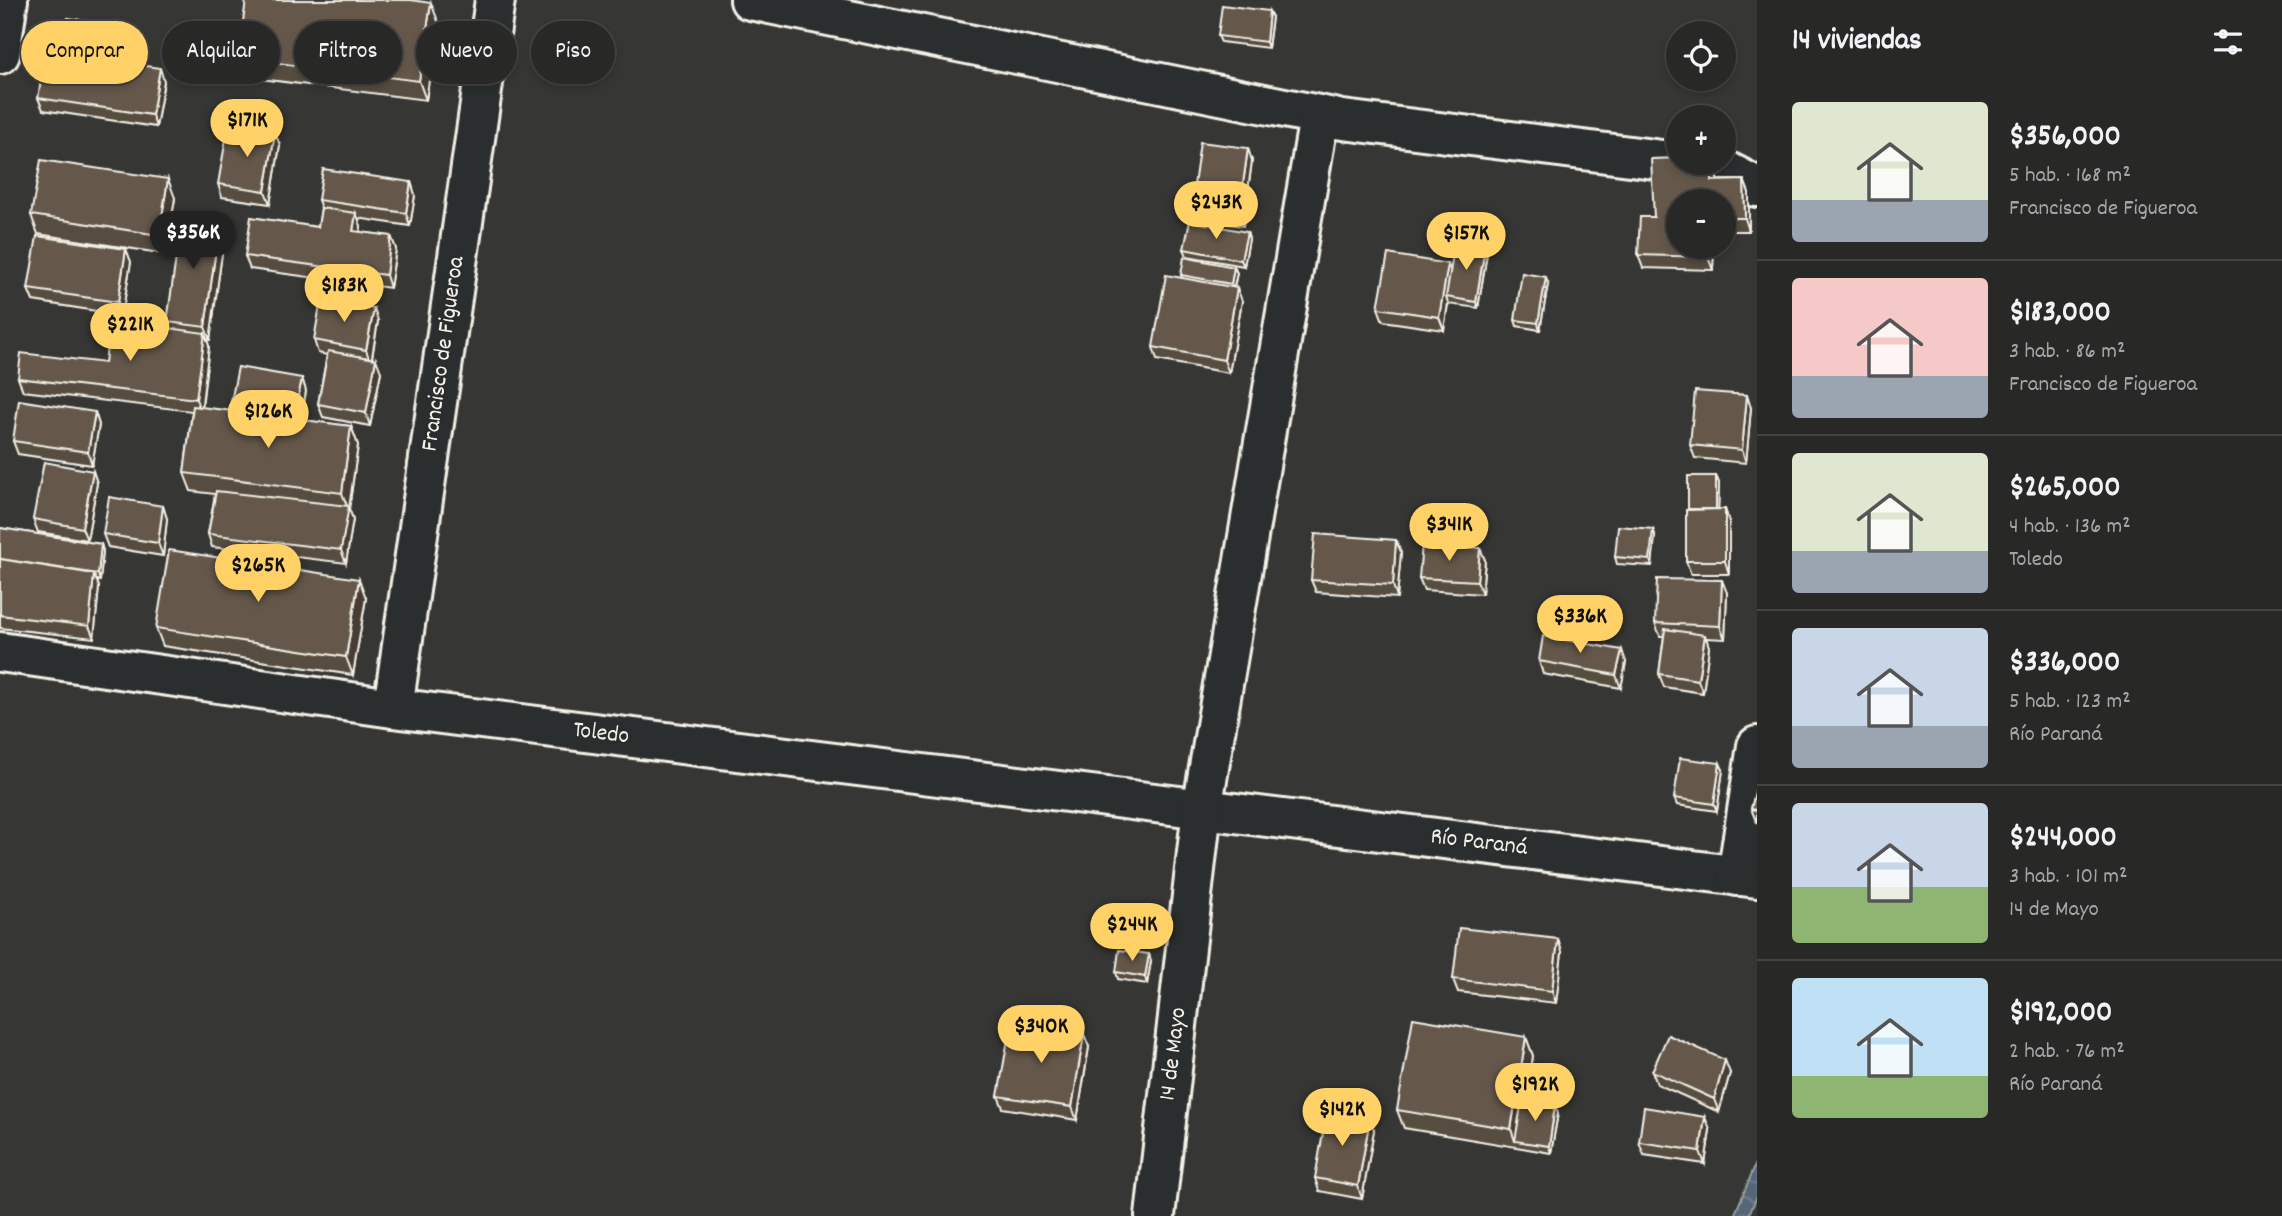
<!DOCTYPE html>
<html lang="es">
<meta charset="utf-8">
<style>
:root{--surface:#282827;--page:#343433;--text:#f1f3f6;--muted:#a5a6a7;--line:#444;--accent:#ffd166}
body{margin:0;font-family:Dekko,sans-serif;background:var(--page);color:var(--text);height:100vh;display:flex;flex-direction:column;font-size:26px;white-space:nowrap}
*{box-sizing:border-box;margin:0}
p{font-size:23px;color:var(--muted)}
.icon{flex:none;width:38px;height:38px;fill:none;stroke:currentColor;stroke-width:2;stroke-linecap:round;stroke-linejoin:round}
.map{position:relative;flex:1;overflow:hidden}
.drawer{display:flex;flex-direction:column;background:var(--surface);width:525px}
.drawer>*{flex:none}
.hud{position:absolute;left:21px;top:21px;width:665px;height:63px;display:flex;gap:14px}
.controls{position:absolute;left:1666px;top:21px;display:grid;gap:14px}
.controls a{display:grid;place-items:center;width:70px;height:70px;border-radius:50%;background:var(--surface);box-shadow:0 4px 10px #0003,0 0 0 2px var(--line);font-size:35px}
.price{position:absolute;translate:-50% -60px;padding:0 16px;border-radius:24px;background:var(--accent);color:#111;font-size:23px;line-height:46px;filter:drop-shadow(0 2px 4px #0008)}
.price::after{content:'';position:absolute;left:50%;top:42px;width:21px;height:16px;margin-left:-10px;background:inherit;clip-path:polygon(0 0,100% 0,50% 100%)}
.price.current{background:#222;color:#fff}
ul{padding:0;list-style:none}
li{display:flex;align-items:center;gap:21px;height:175px;padding:0 35px}
li+li{border-top:2px solid var(--line)}
li span{display:grid;place-items:center;flex:none;width:196px;height:140px;border-radius:7px;color:#555}
li>.icon{margin-inline-start:auto}
span .icon{width:84px;height:84px;fill:#fffc;stroke-width:1}
li b{font-size:30px}
h2{display:flex;justify-content:space-between;align-items:center;height:84px;padding:0 35px;font-size:30px}
.pill{padding:0 24px;border-radius:32px;background:var(--surface);box-shadow:0 4px 10px #0003,0 0 0 2px var(--line);font-size:24px;line-height:63px}
.pill.current{background:var(--accent);color:#111}
main{display:flex;flex:1;min-height:0}
.map>svg:first-child{display:block}
</style>
<main>
<div class="map">
<svg width="1757" height="1216" viewBox="0 0 1757 1216">
<defs>
<pattern id="water-waves" width="16" height="10" patternUnits="userSpaceOnUse" patternTransform="scale(1.75)"><rect width="16" height="10" fill="#546677"/><path d="M0 5q4-4 8 0t8 0" fill="none" stroke="#6d7c8a"/></pattern>
</defs>
<rect width="100%" height="100%" fill="#363634"/>
<filter id="ink" filterUnits="userSpaceOnUse"><feTurbulence type="fractalNoise" baseFrequency=".0143" numOctaves="2"/><feDisplacementMap in="SourceGraphic" scale="14" xChannelSelector="R" yChannelSelector="G"/><feConvolveMatrix kernelMatrix="1 2 1 2 8 2 1 2 1" color-interpolation-filters="sRGB"/></filter>
<g filter="url(#ink)">
<!-- water -->
<path fill="url(#water-waves)" stroke="#949ea4" stroke-width="2" d="M 1757,1161 L 1757,1197 L 1748,1216 L 1734,1216 Z"/>
<g fill="none" stroke-linecap="round" stroke-linejoin="round">
<!-- minor casing -->
<g stroke="#f4f1e8" stroke-width="44">
<g id="minor">
<path d="M 750,0 L 1334,118"/>
<path d="M 0,54 L 8,0"/>
<path d="M 1685,163 L 1719,167 L 1757,187"/>
<path d="M 0,652 L 393,708 L 1757,878"/>
<path d="M 393,708 L 495,0"/>
<path d="M 1737,876 L 1757,746"/>
<path d="M 1155,1216 L 1202,809 L 1319,117 L 1678,162"/>
</g>
</g>
<!-- minor -->
<use href="#minor" stroke="#2a2d2e" stroke-width="38"/>
</g>
<!-- wall -->
<g fill="#574d41" stroke="#f4f1e8" stroke-width="2">
<path d="M 1272,17 L 1268,48 L 1221,42 L 1218,36 Z"/>
<path d="M 438,21 L 426,100 L 245,77 L 238,58 Z"/>
<path d="M 135,40 L 131,64 L 164,81 L 156,127 L 43,110 L 38,98 L 65,52 Z"/>
<path d="M 280,145 L 270,204 L 222,197 L 218,184 Z"/>
<path d="M 1252,161 L 1243,226 L 1195,220 L 1191,207 Z"/>
<path d="M 1678,163 L 1714,163 L 1717,170 L 1717,180 L 1744,180 L 1749,193 L 1749,231 L 1724,231 L 1724,201 L 1678,201 L 1714,247 L 1713,270 L 1643,268 L 1638,255 Z"/>
<path d="M 411,182 L 415,195 L 410,226 L 357,218 L 361,226 L 360,232 L 391,236 L 396,249 L 390,288 L 250,269 L 245,256 L 318,227 L 321,208 L 318,200 Z"/>
<path d="M 175,198 L 166,254 L 38,234 L 31,215 Z"/>
<path d="M 220,220 L 225,232 L 210,340 L 207,339 L 209,346 L 202,408 L 232,411 L 230,407 L 302,378 L 306,391 L 301,420 L 351,426 L 358,445 L 349,509 L 353,519 L 346,563 L 212,547 L 208,534 L 215,494 L 191,491 L 184,473 L 192,411 L 23,391 L 18,378 L 105,363 L 169,328 L 167,322 Z"/>
<path d="M 1247,232 L 1249,239 L 1244,266 L 1187,256 L 1184,249 Z"/>
<path d="M 1485,247 L 1487,253 L 1478,308 L 1448,304 L 1444,330 L 1383,321 L 1378,308 L 1450,270 Z"/>
<path d="M 126,249 L 131,262 L 122,315 L 33,301 L 28,289 Z"/>
<path d="M 1234,267 L 1237,273 L 1234,288 L 1242,301 L 1229,373 L 1157,360 L 1153,347 L 1182,278 L 1181,275 Z"/>
<path d="M 1548,284 L 1540,330 L 1517,326 L 1515,320 Z"/>
<path d="M 378,321 L 372,358 L 381,372 L 370,426 L 323,417 L 318,404 L 327,355 L 318,353 L 314,340 Z"/>
<path d="M 1751,408 L 1746,463 L 1695,458 L 1690,445 Z"/>
<path d="M 95,412 L 99,425 L 92,465 L 18,454 L 13,441 Z"/>
<path d="M 93,471 L 97,483 L 87,540 L 38,532 L 33,519 Z"/>
<path d="M 1716,476 L 1719,483 L 1718,509 L 1725,509 L 1729,522 L 1729,574 L 1691,574 L 1686,561 L 1688,509 Z"/>
<path d="M 163,506 L 167,519 L 163,556 L 108,547 L 103,534 Z"/>
<path d="M 0,528 L 101,544 L 103,551 L 100,581 L 97,580 L 99,587 L 94,638 L 0,628 Z"/>
<path d="M 1653,529 L 1655,535 L 1652,566 L 1617,564 L 1615,557 Z"/>
<path d="M 1401,552 L 1397,598 L 1316,592 L 1311,580 Z"/>
<path d="M 1485,560 L 1482,594 L 1424,590 L 1419,578 Z"/>
<path d="M 1727,593 L 1725,639 L 1706,638 L 1709,647 L 1703,693 L 1664,687 L 1659,674 L 1664,636 L 1660,636 L 1655,623 Z"/>
<path d="M 366,598 L 353,675 L 163,646 L 156,628 Z"/>
<path d="M 1539,661 L 1626,662 L 1621,688 L 1543,674 Z"/>
<path d="M 1723,770 L 1717,811 L 1677,805 L 1674,798 Z"/>
<path d="M 1757,785 L 1757,822 L 1756,821 L 1751,809 Z"/>
<path d="M 1558,939 L 1562,952 L 1556,1003 L 1458,992 L 1453,979 Z"/>
<path d="M 1149,954 L 1151,961 L 1147,984 L 1118,979 L 1116,972 Z"/>
<path d="M 1526,1037 L 1533,1056 L 1525,1101 L 1558,1113 L 1551,1153 L 1404,1128 L 1397,1110 Z"/>
<path d="M 1089,1047 L 1077,1120 L 1003,1108 L 998,1096 Z"/>
<path d="M 1652,1071 L 1730,1073 L 1719,1112 L 1657,1084 Z"/>
<path d="M 1374,1130 L 1362,1199 L 1319,1191 L 1315,1178 Z"/>
<path d="M 1710,1130 L 1705,1164 L 1644,1155 L 1639,1142 Z"/>
</g>
<!-- shaded-wall -->
<g fill="#473e35" stroke="#f4f1e8" stroke-width="2">
<path d="M 431,3 L 438,21 L 426,100 L 419,81 Z"/>
<path d="M 1269,11 L 1272,17 L 1268,48 L 1266,42 Z"/>
<path d="M 130,27 L 135,40 L 129,75 L 124,63 Z"/>
<path d="M 160,68 L 164,81 L 156,127 L 152,115 Z"/>
<path d="M 275,133 L 280,145 L 270,204 L 265,191 Z"/>
<path d="M 1248,148 L 1252,161 L 1243,226 L 1239,213 Z"/>
<path d="M 1712,163 L 1714,163 L 1717,170 L 1717,193 L 1712,181 Z"/>
<path d="M 168,179 L 175,198 L 166,254 L 159,235 Z"/>
<path d="M 1744,180 L 1749,193 L 1749,231 L 1745,218 Z"/>
<path d="M 411,182 L 415,195 L 410,226 L 406,213 Z"/>
<path d="M 356,213 L 361,226 L 358,244 L 353,231 Z"/>
<path d="M 220,220 L 225,232 L 210,340 L 205,327 Z"/>
<path d="M 1247,232 L 1249,239 L 1244,266 L 1241,260 Z"/>
<path d="M 391,236 L 396,249 L 390,288 L 386,275 Z"/>
<path d="M 1485,247 L 1487,253 L 1478,308 L 1476,302 Z"/>
<path d="M 1709,247 L 1714,247 L 1713,270 L 1708,257 Z"/>
<path d="M 126,249 L 131,262 L 122,315 L 118,302 Z"/>
<path d="M 1448,264 L 1452,276 L 1446,297 L 1448,303 L 1444,330 L 1439,317 Z"/>
<path d="M 1234,267 L 1237,273 L 1233,290 L 1231,284 Z"/>
<path d="M 1546,277 L 1548,284 L 1540,330 L 1538,323 Z"/>
<path d="M 1237,288 L 1242,301 L 1229,373 L 1224,360 Z"/>
<path d="M 374,308 L 378,321 L 371,363 L 366,350 Z"/>
<path d="M 205,333 L 209,346 L 201,412 L 196,399 Z"/>
<path d="M 376,359 L 381,372 L 370,426 L 366,413 Z"/>
<path d="M 302,378 L 306,391 L 299,430 L 294,418 Z"/>
<path d="M 1747,395 L 1751,408 L 1746,463 L 1742,450 Z"/>
<path d="M 95,412 L 99,425 L 92,465 L 88,452 Z"/>
<path d="M 351,426 L 358,445 L 349,509 L 353,519 L 346,563 L 341,550 L 348,508 L 342,493 Z"/>
<path d="M 93,471 L 97,483 L 87,540 L 82,528 Z"/>
<path d="M 1716,476 L 1719,483 L 1718,522 L 1716,515 Z"/>
<path d="M 163,506 L 167,519 L 163,556 L 158,543 Z"/>
<path d="M 1725,509 L 1729,522 L 1729,574 L 1725,561 Z"/>
<path d="M 1653,529 L 1655,535 L 1652,566 L 1650,560 Z"/>
<path d="M 1396,540 L 1401,552 L 1397,598 L 1393,585 Z"/>
<path d="M 101,544 L 103,551 L 100,581 L 98,574 Z"/>
<path d="M 1480,548 L 1485,560 L 1482,594 L 1477,581 Z"/>
<path d="M 94,574 L 99,587 L 94,638 L 89,626 Z"/>
<path d="M 359,579 L 366,598 L 353,675 L 346,657 Z"/>
<path d="M 1722,580 L 1727,593 L 1725,639 L 1720,626 Z"/>
<path d="M 1705,635 L 1709,647 L 1703,693 L 1698,680 Z"/>
<path d="M 1622,650 L 1626,662 L 1621,688 L 1616,675 Z"/>
<path d="M 1720,763 L 1723,770 L 1717,811 L 1714,804 Z"/>
<path d="M 1558,939 L 1562,952 L 1556,1003 L 1552,991 Z"/>
<path d="M 1149,954 L 1151,961 L 1147,984 L 1145,977 Z"/>
<path d="M 1084,1034 L 1089,1047 L 1077,1120 L 1072,1107 Z"/>
<path d="M 1526,1037 L 1533,1056 L 1519,1141 L 1515,1141 L 1511,1129 Z"/>
<path d="M 1725,1060 L 1730,1073 L 1719,1112 L 1714,1099 Z"/>
<path d="M 1555,1106 L 1558,1113 L 1551,1153 L 1549,1146 Z"/>
<path d="M 1705,1117 L 1710,1130 L 1705,1164 L 1700,1151 Z"/>
<path d="M 1370,1118 L 1374,1130 L 1362,1199 L 1358,1186 Z"/>
</g>
<!-- building -->
<g fill="#65594c" stroke="#f4f1e8" stroke-width="2">
<path d="M 246,0 L 411,0 L 431,3 L 419,81 L 238,58 Z"/>
<path d="M 1222,5 L 1269,11 L 1266,42 L 1218,36 Z"/>
<path d="M 68,18 L 130,27 L 124,63 L 160,68 L 152,115 L 38,98 L 46,50 L 65,52 Z"/>
<path d="M 228,127 L 275,133 L 265,191 L 218,184 Z"/>
<path d="M 1200,142 L 1248,148 L 1239,213 L 1191,207 Z"/>
<path d="M 1678,158 L 1678,163 L 1712,163 L 1712,181 L 1744,180 L 1745,218 L 1724,218 L 1724,201 L 1678,201 L 1678,247 L 1709,247 L 1708,257 L 1638,255 L 1640,217 L 1654,217 L 1651,159 Z"/>
<path d="M 41,160 L 168,179 L 159,235 L 31,215 Z"/>
<path d="M 323,169 L 411,182 L 406,213 L 318,200 Z"/>
<path d="M 321,208 L 356,213 L 353,231 L 391,236 L 386,275 L 245,256 L 251,217 L 318,227 Z"/>
<path d="M 182,214 L 220,220 L 205,327 L 167,322 Z"/>
<path d="M 1190,221 L 1247,232 L 1241,260 L 1184,249 Z"/>
<path d="M 37,236 L 126,249 L 118,302 L 28,289 Z"/>
<path d="M 1455,242 L 1485,247 L 1476,302 L 1446,297 Z"/>
<path d="M 1388,254 L 1448,264 L 1439,317 L 1378,308 Z"/>
<path d="M 1184,257 L 1234,267 L 1231,284 L 1181,275 Z"/>
<path d="M 1522,273 L 1546,277 L 1538,323 L 1515,320 Z"/>
<path d="M 1166,275 L 1237,288 L 1224,360 L 1153,347 Z"/>
<path d="M 321,299 L 374,308 L 366,350 L 314,340 Z"/>
<path d="M 110,320 L 205,333 L 196,399 L 18,378 L 21,353 L 105,363 Z"/>
<path d="M 328,351 L 376,359 L 366,413 L 318,404 Z"/>
<path d="M 238,367 L 302,378 L 294,418 L 230,407 Z"/>
<path d="M 1695,391 L 1747,395 L 1742,450 L 1690,445 Z"/>
<path d="M 19,400 L 95,412 L 88,452 L 13,441 Z"/>
<path d="M 193,406 L 351,426 L 342,493 L 184,473 Z"/>
<path d="M 44,462 L 93,471 L 82,528 L 33,519 Z"/>
<rect x="1688" y="476" width="28" height="33"/>
<path d="M 216,491 L 349,506 L 341,550 L 208,534 Z"/>
<path d="M 109,497 L 163,506 L 158,543 L 103,534 Z"/>
<path d="M 1725,509 L 1725,561 L 1686,561 L 1686,510 Z"/>
<path d="M 1618,526 L 1653,529 L 1650,560 L 1615,557 Z"/>
<path d="M 0,528 L 101,544 L 98,574 L 0,559 Z"/>
<path d="M 1315,534 L 1396,540 L 1393,585 L 1311,580 Z"/>
<path d="M 1422,544 L 1480,548 L 1477,581 L 1419,578 Z"/>
<path d="M 169,550 L 359,579 L 346,657 L 156,628 Z"/>
<path d="M 0,559 L 94,574 L 89,626 L 0,615 Z"/>
<path d="M 1657,579 L 1722,580 L 1720,626 L 1655,623 Z"/>
<path d="M 1665,629 L 1705,635 L 1698,680 L 1659,674 Z"/>
<path d="M 1543,636 L 1622,650 L 1616,675 L 1539,661 Z"/>
<path d="M 1680,758 L 1720,763 L 1714,804 L 1674,798 Z"/>
<path d="M 1757,785 L 1757,810 L 1751,809 Z"/>
<path d="M 1459,928 L 1558,939 L 1552,991 L 1453,979 Z"/>
<path d="M 1119,950 L 1149,954 L 1145,977 L 1116,972 Z"/>
<path d="M 1413,1018 L 1526,1037 L 1511,1129 L 1397,1110 Z"/>
<path d="M 1011,1022 L 1084,1034 L 1072,1107 L 998,1096 Z"/>
<path d="M 1668,1035 L 1725,1060 L 1714,1099 L 1652,1071 Z"/>
<path d="M 1522,1100 L 1555,1106 L 1549,1146 L 1515,1141 Z"/>
<path d="M 1644,1107 L 1705,1117 L 1700,1151 L 1639,1142 Z"/>
<path d="M 1327,1110 L 1370,1118 L 1358,1186 L 1315,1178 Z"/>
</g>
</g>
<g text-anchor="middle" dominant-baseline="central" stroke-width="6" stroke-linejoin="round" paint-order="stroke">
<!-- street labels -->
<g font-size="24" fill="#f4f1e8" stroke="#2a2d2e">
<text transform="translate(444 354) rotate(-82)">Francisco de Figueroa</text>
<text transform="translate(601 734) rotate(7)">Toledo</text>
<text transform="translate(1479 843) rotate(7)">Río Paraná</text>
<text transform="translate(1174 1054) rotate(-83)">14 de Mayo</text>
</g>
</g>
</svg>
<div class="controls">
<a><svg class="icon" aria-label="locate" viewBox="0 0 24 24"><circle cx="12" cy="12" r="6"/><path d="M12 2v4M12 18v4M2 12h4M18 12h4"/></svg></a>
<a>+</a>
<a>−</a>
</div>
<b class="price" style="left:247px;top:159px">$171K</b>
<b class="price" style="left:1216px;top:241px">$243K</b>
<b class="price current" style="left:193px;top:271px">$356K</b>
<b class="price" style="left:1466px;top:272px">$157K</b>
<b class="price" style="left:344px;top:324px">$183K</b>
<b class="price" style="left:130px;top:363px">$221K</b>
<b class="price" style="left:268px;top:450px">$126K</b>
<b class="price" style="left:1449px;top:563px">$341K</b>
<b class="price" style="left:258px;top:604px">$265K</b>
<b class="price" style="left:1580px;top:655px">$336K</b>
<b class="price" style="left:1132px;top:963px">$244K</b>
<b class="price" style="left:1041px;top:1065px">$340K</b>
<b class="price" style="left:1535px;top:1123px">$192K</b>
<b class="price" style="left:1342px;top:1148px">$142K</b>
<div class="hud">
<a class="pill current">Comprar</a>
<a class="pill">Alquilar</a>
<a class="pill">Filtros</a>
<a class="pill">Nuevo</a>
<a class="pill">Piso</a>
</div>
</div>
<section class="drawer">
<h2>14 viviendas<svg class="icon" aria-label="filters" viewBox="0 0 24 24"><path d="M4 7h16M4 17h16"/><circle cx="9" cy="7" r="2"/><circle cx="15" cy="17" r="2"/></svg></h2>
<ul>
<li><span style="background:linear-gradient(#dfe7d0 70%,#9aa5b1 0)"><svg class="icon" aria-label="home" viewBox="0 0 24 24"><path d="M3 11l9-7 9 7M6 9v11h12V9"/></svg></span><div><b>$356,000</b><p>5 hab. · 168 m²</p><p>Francisco de Figueroa</p></div></li>
<li><span style="background:linear-gradient(#f6c9c9 70%,#9aa5b1 0)"><svg class="icon" aria-label="home" viewBox="0 0 24 24"><path d="M3 11l9-7 9 7M6 9v11h12V9"/></svg></span><div><b>$183,000</b><p>3 hab. · 86 m²</p><p>Francisco de Figueroa</p></div></li>
<li><span style="background:linear-gradient(#dfe7d0 70%,#9aa5b1 0)"><svg class="icon" aria-label="home" viewBox="0 0 24 24"><path d="M3 11l9-7 9 7M6 9v11h12V9"/></svg></span><div><b>$265,000</b><p>4 hab. · 136 m²</p><p>Toledo</p></div></li>
<li><span style="background:linear-gradient(#c9d6e8 70%,#9aa5b1 0)"><svg class="icon" aria-label="home" viewBox="0 0 24 24"><path d="M3 11l9-7 9 7M6 9v11h12V9"/></svg></span><div><b>$336,000</b><p>5 hab. · 123 m²</p><p>Río Paraná</p></div></li>
<li><span style="background:linear-gradient(#c9d6e8 60%,#8fb573 0)"><svg class="icon" aria-label="home" viewBox="0 0 24 24"><path d="M3 11l9-7 9 7M6 9v11h12V9"/></svg></span><div><b>$244,000</b><p>3 hab. · 101 m²</p><p>14 de Mayo</p></div></li>
<li><span style="background:linear-gradient(#bfe0f5 70%,#8fb573 0)"><svg class="icon" aria-label="home" viewBox="0 0 24 24"><path d="M3 11l9-7 9 7M6 9v11h12V9"/></svg></span><div><b>$192,000</b><p>2 hab. · 76 m²</p><p>Río Paraná</p></div></li>
</ul>
</section>
</main>
